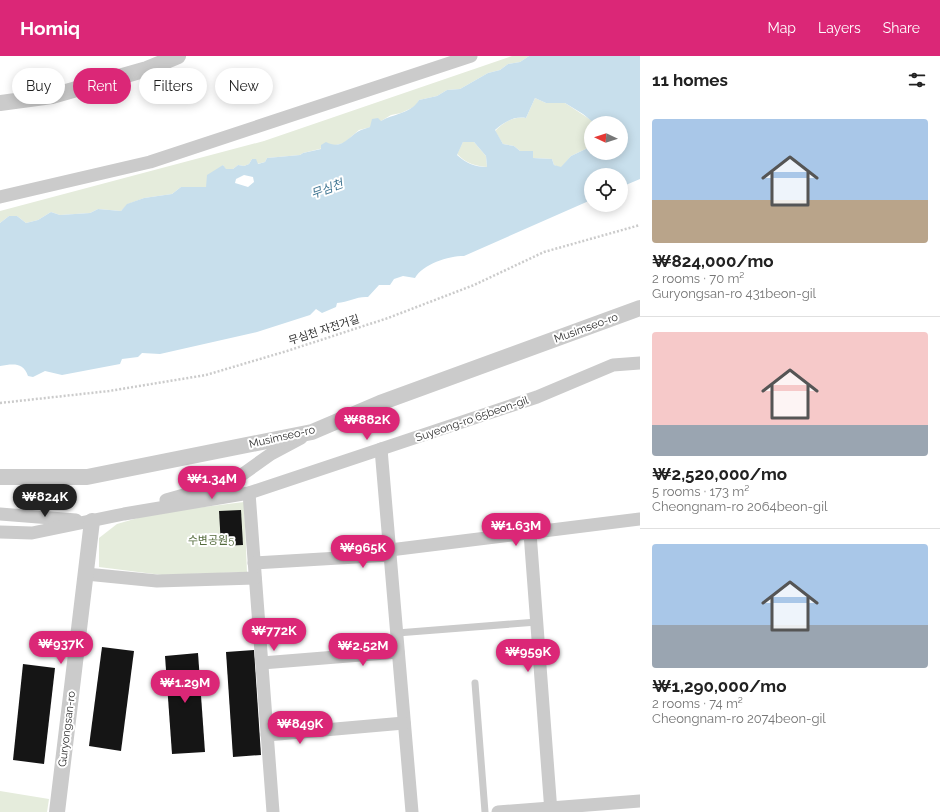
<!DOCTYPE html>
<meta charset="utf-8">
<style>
:root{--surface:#fff;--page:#f6f6f6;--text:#222;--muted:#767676;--line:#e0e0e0;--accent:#db2777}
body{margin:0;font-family:Raleway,"Noto Sans KR",sans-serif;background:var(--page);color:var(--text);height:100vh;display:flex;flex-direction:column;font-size:15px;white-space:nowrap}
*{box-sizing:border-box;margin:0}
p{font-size:13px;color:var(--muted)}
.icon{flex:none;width:22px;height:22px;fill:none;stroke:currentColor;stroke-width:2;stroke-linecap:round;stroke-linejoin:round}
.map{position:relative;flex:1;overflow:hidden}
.side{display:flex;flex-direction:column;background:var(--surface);width:300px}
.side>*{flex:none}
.banner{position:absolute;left:12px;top:12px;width:380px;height:36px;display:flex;gap:8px}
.needle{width:26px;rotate:274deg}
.buttons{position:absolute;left:584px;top:60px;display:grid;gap:8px}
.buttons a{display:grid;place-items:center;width:44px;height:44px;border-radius:50%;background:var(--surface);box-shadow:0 2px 10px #0003;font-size:20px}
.price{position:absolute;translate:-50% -34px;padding:0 9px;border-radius:14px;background:var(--accent);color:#fff;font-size:13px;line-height:26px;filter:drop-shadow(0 1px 2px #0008)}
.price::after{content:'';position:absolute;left:50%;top:24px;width:12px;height:9px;margin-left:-6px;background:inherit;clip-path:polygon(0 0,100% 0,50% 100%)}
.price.on{background:#222;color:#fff}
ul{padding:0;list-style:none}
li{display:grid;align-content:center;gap:8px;height:212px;padding:0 12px}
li+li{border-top:1px solid var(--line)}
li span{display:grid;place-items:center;height:124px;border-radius:4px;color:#555}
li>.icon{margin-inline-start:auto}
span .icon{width:72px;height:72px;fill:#fffc;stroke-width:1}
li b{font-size:17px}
h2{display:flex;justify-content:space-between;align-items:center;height:48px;padding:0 12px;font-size:17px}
.tag{padding:0 14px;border-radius:18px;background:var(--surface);box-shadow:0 2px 10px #0003;font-size:14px;line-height:36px}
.tag.on{background:var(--accent);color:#fff}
header{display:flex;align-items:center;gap:24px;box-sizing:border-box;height:56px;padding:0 20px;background:var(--accent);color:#fff}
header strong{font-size:19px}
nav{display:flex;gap:22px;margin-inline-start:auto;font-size:14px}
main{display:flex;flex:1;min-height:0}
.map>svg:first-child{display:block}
</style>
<header>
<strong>Homiq</strong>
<nav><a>Map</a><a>Layers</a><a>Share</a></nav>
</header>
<main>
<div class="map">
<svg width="640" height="756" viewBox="0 0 640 756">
<rect width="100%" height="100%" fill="#fff"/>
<!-- green -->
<g fill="#e5ecdc">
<path d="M 512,0 L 529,0 L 520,6 L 508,8 L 500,14 L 488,17 L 460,33 L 447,34 L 437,40 L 419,44 L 416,50 L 401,57 L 391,59 L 371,71 L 359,74 L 344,87 L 303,97 L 300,99 L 267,102 L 265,106 L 257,108 L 252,103 L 249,108 L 244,110 L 238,109 L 233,113 L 226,114 L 223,109 L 206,131 L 181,131 L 172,138 L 144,142 L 128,148 L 121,155 L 98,153 L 90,157 L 60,159 L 51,156 L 38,164 L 26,167 L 17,160 L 9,160 L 0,167 L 0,155 L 264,85 Z"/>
<path d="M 535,42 L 546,47 L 565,47 L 594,66 L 591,67 L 590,91 L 571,100 L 561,112 L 554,109 L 552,103 L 533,102 L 533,95 L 520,95 L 514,90 L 503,88 L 495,75 C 504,66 514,60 526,62 Z"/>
<path d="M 463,86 L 474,86 L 486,100 L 487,111 C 474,110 466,107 457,98 Z"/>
<path d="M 244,446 L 247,516 L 162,519 L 99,511 L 99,482 L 117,468 L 155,457 Z"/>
<path d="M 0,735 L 49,743 L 47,756 L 0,756 Z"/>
</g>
<!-- water -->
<path fill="#c8dfec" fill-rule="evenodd" d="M 529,0 L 640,0 L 640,123 L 621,131 L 621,119 L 591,119 L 591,144 L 464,200 C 448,200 423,208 415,222 L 403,220 L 394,223 L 390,229 L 379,229 L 368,241 C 357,240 349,246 337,247 L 336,251 L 322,257 L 316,253 L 310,259 L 257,276 L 160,298 L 142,297 L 138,301 L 122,303 L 120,308 L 62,319 L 45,315 L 33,321 L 28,320 C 23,306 13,308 0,310 L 0,167 L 9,160 L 17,160 L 26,167 L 38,164 L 51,156 L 60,159 L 90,157 L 98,153 L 121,155 L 127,148 L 144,142 L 172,138 L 181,131 L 206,131 L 207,119 L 223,109 L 226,113 L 233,113 L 238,109 L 244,110 L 249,108 L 252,103 L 256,103 L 258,108 L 265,106 L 267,102 L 300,99 L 303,97 L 321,93 L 321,89 L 326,86 C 343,95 349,79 361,74 C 364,73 367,72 370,71 L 372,63 L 378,62 L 381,65 C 393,58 412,57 419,44 L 437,40 L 447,34 L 460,33 L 488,17 L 500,14 L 508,8 L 520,6 ZM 535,42 L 546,47 L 565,47 L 583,58 L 594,67 L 621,67 L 621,97 L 591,97 L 591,86 L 590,91 L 571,100 L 561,111 L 554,109 L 552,103 L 533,102 L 533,95 L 520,95 L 514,90 L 503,88 L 495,74 C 504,66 514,60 526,62 ZM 463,86 L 474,86 L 486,100 L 487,111 C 474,111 466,107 457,99 ZM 244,119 L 253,121 L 254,126 L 248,131 L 235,127 L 236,123 Z"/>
<!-- building -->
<g fill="#151515">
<path d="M 241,454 L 243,489 L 221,490 L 219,455 Z"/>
<path d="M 102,591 L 134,595 L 121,695 L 89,690 Z"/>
<path d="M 254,594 L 261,699 L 233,701 L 226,596 Z"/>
<path d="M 198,597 L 205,696 L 172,698 L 165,600 Z"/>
<path d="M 23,608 L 55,612 L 44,708 L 13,704 Z"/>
</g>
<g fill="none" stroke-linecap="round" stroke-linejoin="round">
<!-- path -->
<path stroke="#cbcbcb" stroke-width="2.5" stroke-dasharray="2 2" stroke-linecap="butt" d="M 0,347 L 109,335 L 206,319 L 287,295 L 388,262 L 474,229 L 544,196 L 640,169"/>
<!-- service -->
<g stroke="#cbcbcb" stroke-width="7">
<path d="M 397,577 L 537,566"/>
<path d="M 475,627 L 485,756"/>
</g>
<!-- minor -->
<g stroke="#cbcbcb" stroke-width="13">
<path d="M 0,141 L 150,106 L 471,0"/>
<path d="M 381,393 L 412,756"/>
<path d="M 249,437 L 273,756"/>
<path d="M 166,444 L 233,425 L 271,398 L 301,382"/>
<path d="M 0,458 L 76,464"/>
<path d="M 0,476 L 32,477 L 124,458 L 249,437 L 537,341 L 613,309 L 640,307"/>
<path d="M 530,477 L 551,756"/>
<path d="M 390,494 L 640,463"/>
<path d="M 254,507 L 390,499"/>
<path d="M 86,518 L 157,525 L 255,522"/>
<path d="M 262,607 L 398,596"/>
<path d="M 267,679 L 404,667"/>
<path d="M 498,756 L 640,745"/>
</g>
<!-- tertiary -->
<g stroke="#cbcbcb" stroke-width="16">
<path d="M 0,47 L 52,40 L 147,13 L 178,0"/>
<path d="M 0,421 L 87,421 L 312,376 L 380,347 L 640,252"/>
<path d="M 57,756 L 92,465"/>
</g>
</g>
<g text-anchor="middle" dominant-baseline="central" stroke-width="4" stroke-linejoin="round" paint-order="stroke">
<!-- street labels -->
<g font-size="11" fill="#2e2e2e" stroke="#fff">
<text transform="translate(586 272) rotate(-20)">Musimseo-ro</text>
<text transform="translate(324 274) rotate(-18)">무심천 자전거길</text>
<text transform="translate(472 363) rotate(-19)">Suyeong-ro 65beon-gil</text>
<text transform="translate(282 381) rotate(-13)">Musimseo-ro</text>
<text transform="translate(67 673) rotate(-83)">Guryongsan-ro</text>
</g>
<!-- park labels -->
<g font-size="11" fill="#536a3c" stroke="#fff">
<text x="211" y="484">수변공원5</text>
</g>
<!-- water labels -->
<g font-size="12" font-style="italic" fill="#3d7390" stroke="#fff">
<text transform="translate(327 133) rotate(-20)">무심천</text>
</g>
</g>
</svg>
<div class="buttons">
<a><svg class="needle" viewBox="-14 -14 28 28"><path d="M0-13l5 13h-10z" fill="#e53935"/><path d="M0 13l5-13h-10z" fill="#767676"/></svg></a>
<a><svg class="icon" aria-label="locate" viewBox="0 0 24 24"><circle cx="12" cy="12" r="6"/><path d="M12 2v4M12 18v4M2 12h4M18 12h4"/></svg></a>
</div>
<b class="price" style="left:367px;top:385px">₩882K</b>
<b class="price" style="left:212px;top:444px">₩1.34M</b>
<b class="price on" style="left:45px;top:462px">₩824K</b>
<b class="price" style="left:516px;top:491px">₩1.63M</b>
<b class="price" style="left:363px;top:513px">₩965K</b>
<b class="price" style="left:274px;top:596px">₩772K</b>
<b class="price" style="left:61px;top:609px">₩937K</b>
<b class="price" style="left:363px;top:611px">₩2.52M</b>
<b class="price" style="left:528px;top:617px">₩959K</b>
<b class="price" style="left:185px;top:648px">₩1.29M</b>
<b class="price" style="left:300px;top:689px">₩849K</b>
<div class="banner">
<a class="tag">Buy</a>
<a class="tag on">Rent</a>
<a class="tag">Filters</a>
<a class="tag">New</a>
</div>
</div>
<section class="side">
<h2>11 homes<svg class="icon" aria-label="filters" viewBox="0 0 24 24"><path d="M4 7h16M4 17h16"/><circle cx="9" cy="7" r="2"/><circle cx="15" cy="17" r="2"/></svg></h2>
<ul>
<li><span style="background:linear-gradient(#a9c7e8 65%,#b9a48a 0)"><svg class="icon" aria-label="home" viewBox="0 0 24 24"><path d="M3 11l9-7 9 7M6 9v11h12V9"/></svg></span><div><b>₩824,000/mo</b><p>2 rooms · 70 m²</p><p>Guryongsan-ro 431beon-gil</p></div></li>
<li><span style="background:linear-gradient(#f6c9c9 75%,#9aa5b1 0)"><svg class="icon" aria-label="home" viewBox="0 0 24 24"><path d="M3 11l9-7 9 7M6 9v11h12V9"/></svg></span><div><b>₩2,520,000/mo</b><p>5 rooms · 173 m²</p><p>Cheongnam-ro 2064beon-gil</p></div></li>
<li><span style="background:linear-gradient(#a9c7e8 65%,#9aa5b1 0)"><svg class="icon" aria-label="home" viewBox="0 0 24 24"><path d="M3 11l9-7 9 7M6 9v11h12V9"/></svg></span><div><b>₩1,290,000/mo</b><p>2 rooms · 74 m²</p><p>Cheongnam-ro 2074beon-gil</p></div></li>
</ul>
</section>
</main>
